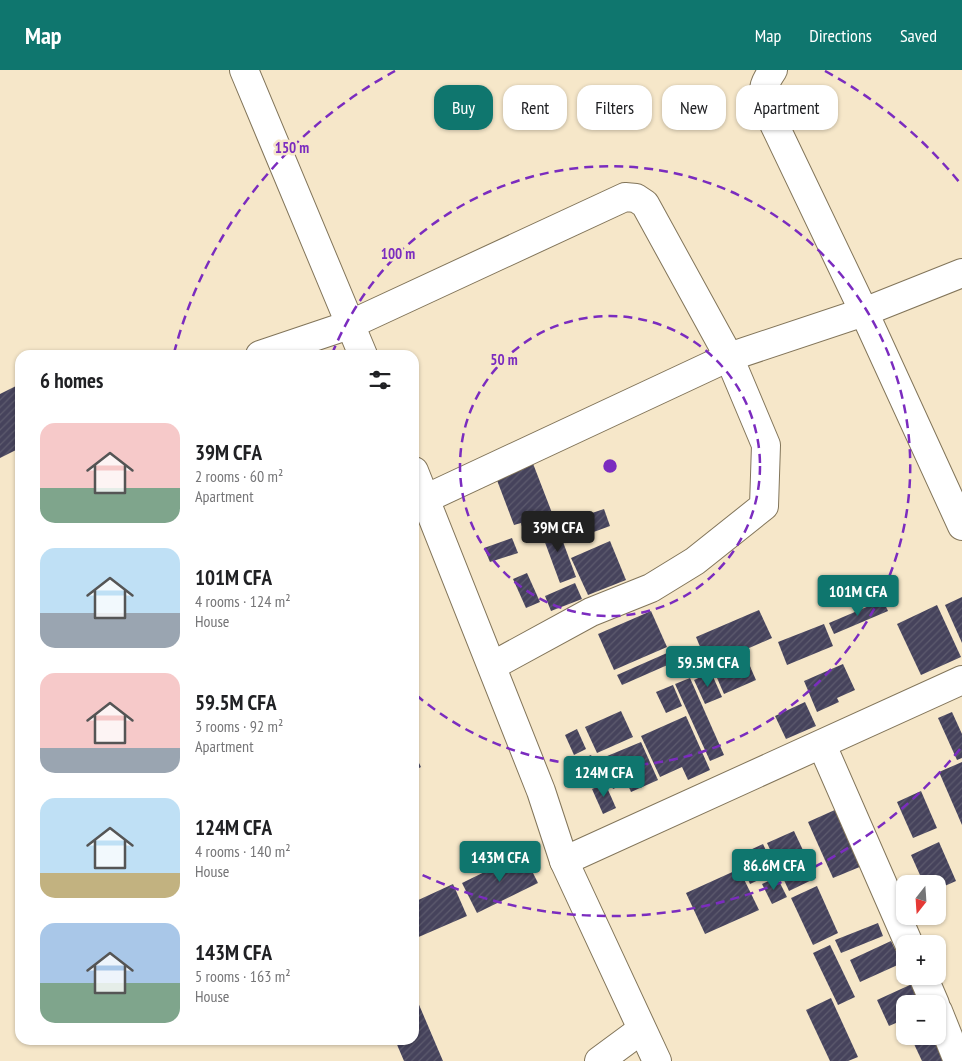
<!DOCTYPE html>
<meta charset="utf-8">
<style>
:root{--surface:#fff;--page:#f2f2f2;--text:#202124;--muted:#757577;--accent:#0f766e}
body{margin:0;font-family:"PT Sans Narrow",sans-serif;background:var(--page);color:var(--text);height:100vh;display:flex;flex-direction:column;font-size:19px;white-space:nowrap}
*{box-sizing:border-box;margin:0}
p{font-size:16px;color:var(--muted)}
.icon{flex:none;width:28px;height:28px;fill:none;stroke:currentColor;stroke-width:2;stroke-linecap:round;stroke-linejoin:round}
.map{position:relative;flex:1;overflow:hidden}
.details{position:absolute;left:15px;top:280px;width:404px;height:695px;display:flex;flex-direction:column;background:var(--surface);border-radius:15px;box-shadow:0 1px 4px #0004}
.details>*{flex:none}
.hud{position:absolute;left:434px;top:15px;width:452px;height:45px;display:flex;gap:10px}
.needle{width:32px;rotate:197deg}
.fabs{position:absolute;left:896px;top:805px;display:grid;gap:10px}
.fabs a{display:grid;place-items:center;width:50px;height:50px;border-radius:10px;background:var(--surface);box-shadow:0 1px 4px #0004;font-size:25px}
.price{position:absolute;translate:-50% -42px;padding:0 11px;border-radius:5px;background:var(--accent);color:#fff;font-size:16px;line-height:32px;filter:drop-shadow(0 1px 2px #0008)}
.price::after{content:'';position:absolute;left:50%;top:30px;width:15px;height:11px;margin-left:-8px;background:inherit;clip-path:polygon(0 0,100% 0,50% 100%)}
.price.active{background:#222;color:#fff}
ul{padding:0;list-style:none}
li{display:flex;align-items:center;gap:15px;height:125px;padding:0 25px}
li span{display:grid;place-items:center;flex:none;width:140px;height:100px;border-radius:15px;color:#555}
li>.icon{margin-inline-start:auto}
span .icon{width:60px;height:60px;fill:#fffc;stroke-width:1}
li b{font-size:21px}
h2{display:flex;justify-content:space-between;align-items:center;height:60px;padding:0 25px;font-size:21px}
.tag{padding:0 18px;border-radius:15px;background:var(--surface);box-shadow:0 1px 4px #0004;font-size:18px;line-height:45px}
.tag.active{background:var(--accent);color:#fff}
header{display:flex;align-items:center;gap:30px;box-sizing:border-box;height:70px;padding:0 25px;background:var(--accent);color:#fff}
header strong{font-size:24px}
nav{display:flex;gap:28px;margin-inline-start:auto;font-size:18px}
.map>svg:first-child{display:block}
</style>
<header>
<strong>Map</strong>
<nav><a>Map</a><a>Directions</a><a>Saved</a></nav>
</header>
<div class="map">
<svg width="962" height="991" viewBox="0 0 962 991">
<defs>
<pattern id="building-hatch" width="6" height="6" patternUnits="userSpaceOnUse" patternTransform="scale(1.25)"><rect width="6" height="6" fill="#46435c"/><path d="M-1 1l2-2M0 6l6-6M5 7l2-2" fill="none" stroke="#5d5b6e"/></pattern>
</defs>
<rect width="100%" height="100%" fill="#f6e7c9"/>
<!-- building -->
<g fill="url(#building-hatch)">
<path d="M 20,314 L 20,378 L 0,388 L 0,324 Z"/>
<path d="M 532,391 L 554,448 L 523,460 L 521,453 L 514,455 L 495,405 Z"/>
<path d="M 604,439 L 610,456 L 580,467 L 574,449 Z"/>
<path d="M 556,453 L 576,507 L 560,513 L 540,459 Z"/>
<path d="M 512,468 L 518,483 L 490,492 L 484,478 Z"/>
<path d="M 610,471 L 626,510 L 588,525 L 571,488 Z"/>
<path d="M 527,503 L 540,532 L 526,538 L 513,509 Z"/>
<path d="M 575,513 L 582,529 L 551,541 L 545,526 Z"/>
<path d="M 962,527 L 962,573 L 945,535 Z"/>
<path d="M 883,530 L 888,541 L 834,564 L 829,553 Z"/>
<path d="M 937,535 L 961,587 L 921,605 L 897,554 Z"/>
<path d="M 759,540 L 772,568 L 708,596 L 696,567 Z"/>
<path d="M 651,541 L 667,577 L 614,600 L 598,564 Z"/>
<path d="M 824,554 L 833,576 L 787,595 L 778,572 Z"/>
<path d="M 667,583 L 672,593 L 622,615 L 617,605 Z"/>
<path d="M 746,587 L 756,610 L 724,624 L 714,601 Z"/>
<path d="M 843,594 L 855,620 L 837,628 L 839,632 L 817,642 L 804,611 Z"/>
<path d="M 711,602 L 722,627 L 705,634 L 694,610 Z"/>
<path d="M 690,608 L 724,685 L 710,691 L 675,614 Z"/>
<path d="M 673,615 L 682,636 L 666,643 L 656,622 Z"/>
<path d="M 805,632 L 816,656 L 786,669 L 775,646 Z"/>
<path d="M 621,641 L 633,667 L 597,683 L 585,657 Z"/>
<path d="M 952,642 L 962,664 L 962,688 L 957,690 L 938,648 Z"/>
<path d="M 686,646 L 710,700 L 688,710 L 682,697 L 660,707 L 641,666 Z"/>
<path d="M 577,659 L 586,679 L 574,685 L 565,665 Z"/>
<path d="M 641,672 L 658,710 L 631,722 L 627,713 L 613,719 L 600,689 Z"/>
<path d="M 414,683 L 421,697 L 414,701 Z"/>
<path d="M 591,685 L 601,708 L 586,715 L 576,691 Z"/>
<path d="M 962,692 L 962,755 L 939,702 Z"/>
<path d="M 605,713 L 616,738 L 603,744 L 592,719 Z"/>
<path d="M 921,721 L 937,758 L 913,768 L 897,732 Z"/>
<path d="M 837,739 L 862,796 L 833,808 L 808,752 Z"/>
<path d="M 794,761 L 816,808 L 789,821 L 767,773 Z"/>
<path d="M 939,772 L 956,811 L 938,819 L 938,814 L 924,814 L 911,785 Z"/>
<path d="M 763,774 L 776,802 L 750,814 L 737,786 Z"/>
<path d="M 523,783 L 538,813 L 477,843 L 462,813 Z"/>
<path d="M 739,799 L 759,840 L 705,864 L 686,823 Z"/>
<path d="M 777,807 L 787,827 L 772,834 L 762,814 Z"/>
<path d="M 453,814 L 467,846 L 414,869 L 414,832 Z"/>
<path d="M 817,816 L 838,863 L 813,875 L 791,828 Z"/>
<path d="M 878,853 L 883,866 L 841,883 L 835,870 Z"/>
<path d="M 891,871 L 902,893 L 860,912 L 850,890 Z"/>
<path d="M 830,875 L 855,927 L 838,935 L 813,883 Z"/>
<path d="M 912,914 L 921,934 L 905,934 L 905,949 L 889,956 L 877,930 Z"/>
<path d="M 414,923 L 443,991 L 404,991 L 395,970 L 414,970 Z"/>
<path d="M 831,928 L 858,987 L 848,991 L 830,991 L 806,940 Z"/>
<path d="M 931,966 L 937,966 L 948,991 L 922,991 L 914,974 Z"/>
</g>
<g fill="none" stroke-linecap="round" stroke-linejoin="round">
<!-- minor casing -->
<g stroke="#82755a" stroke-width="30">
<g id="minor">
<path d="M 244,0 L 363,285"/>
<path d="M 773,0 C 765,12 762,18 764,33 L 864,242 L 962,456"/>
<path d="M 260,285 L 349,255 L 625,127 L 636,128 L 645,134 L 729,287 L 766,375 L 764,436 L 695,491 L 651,518 L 591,542 L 492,596"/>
<path d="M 414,401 L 541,721 L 564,791 L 657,991"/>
<path d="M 425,429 L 729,287 L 864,242 L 962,203"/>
<path d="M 822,675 L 909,874"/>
<path d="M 564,791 L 962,610"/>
<path d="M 923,906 L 935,934"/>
<path d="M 938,941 L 958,991"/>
<path d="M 599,991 L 641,960"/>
</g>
</g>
<!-- minor -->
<use href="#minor" stroke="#fff" stroke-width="28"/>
</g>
<!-- distance rings -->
<g fill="none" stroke="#7b2cbf" stroke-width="2.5" stroke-dasharray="9 6">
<circle cx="610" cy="396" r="150"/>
<path d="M332 284A300 300 0 1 1 415 624"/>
<path d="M960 679A450 450 0 0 1 416 802M174 283A450 450 0 0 1 395 1M825 1A450 450 0 0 1 960 113"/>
</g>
<circle cx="610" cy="396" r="8" fill="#7b2cbf" stroke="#f6e7c9" stroke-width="2.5"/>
<g font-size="15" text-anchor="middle" font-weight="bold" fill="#7b2cbf" stroke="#f6e7c9" stroke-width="5" stroke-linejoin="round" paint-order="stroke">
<text x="292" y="83">150 m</text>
<text x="398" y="189">100 m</text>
<text x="504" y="295">50 m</text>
</g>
</svg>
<div class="fabs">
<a><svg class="needle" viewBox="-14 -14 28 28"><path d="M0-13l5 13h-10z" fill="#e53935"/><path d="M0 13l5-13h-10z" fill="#757577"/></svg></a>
<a>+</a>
<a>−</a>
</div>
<b class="price active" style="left:558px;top:483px">39M CFA</b>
<b class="price" style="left:858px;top:547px">101M CFA</b>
<b class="price" style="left:708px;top:618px">59.5M CFA</b>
<b class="price" style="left:604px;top:728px">124M CFA</b>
<b class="price" style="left:500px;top:813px">143M CFA</b>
<b class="price" style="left:774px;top:821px">86.6M CFA</b>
<div class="hud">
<a class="tag active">Buy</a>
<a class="tag">Rent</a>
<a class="tag">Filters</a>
<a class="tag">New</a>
<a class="tag">Apartment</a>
</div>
<section class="details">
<h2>6 homes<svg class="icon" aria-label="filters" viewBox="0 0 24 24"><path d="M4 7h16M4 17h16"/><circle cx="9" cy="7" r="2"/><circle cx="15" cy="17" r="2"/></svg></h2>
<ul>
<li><span style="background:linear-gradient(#f6c9c9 65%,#7fa58c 0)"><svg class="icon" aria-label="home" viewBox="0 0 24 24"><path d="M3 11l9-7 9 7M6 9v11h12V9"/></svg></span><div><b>39M CFA</b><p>2 rooms · 60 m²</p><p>Apartment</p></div></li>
<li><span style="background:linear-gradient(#bfe0f5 65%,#9aa5b1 0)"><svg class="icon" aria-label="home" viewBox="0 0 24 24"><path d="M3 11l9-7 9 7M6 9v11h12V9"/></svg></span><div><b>101M CFA</b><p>4 rooms · 124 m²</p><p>House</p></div></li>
<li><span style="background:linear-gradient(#f6c9c9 75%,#9aa5b1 0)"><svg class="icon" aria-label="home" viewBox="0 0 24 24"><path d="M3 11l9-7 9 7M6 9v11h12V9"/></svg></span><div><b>59.5M CFA</b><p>3 rooms · 92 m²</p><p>Apartment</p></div></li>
<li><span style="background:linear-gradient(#bfe0f5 75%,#c2b280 0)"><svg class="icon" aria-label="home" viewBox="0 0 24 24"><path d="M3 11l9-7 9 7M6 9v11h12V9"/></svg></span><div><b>124M CFA</b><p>4 rooms · 140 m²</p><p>House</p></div></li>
<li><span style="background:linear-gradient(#a9c7e8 60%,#7fa58c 0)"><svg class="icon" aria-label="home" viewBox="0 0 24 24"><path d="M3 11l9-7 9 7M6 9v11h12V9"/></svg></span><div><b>143M CFA</b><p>5 rooms · 163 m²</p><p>House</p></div></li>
</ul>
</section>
</div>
